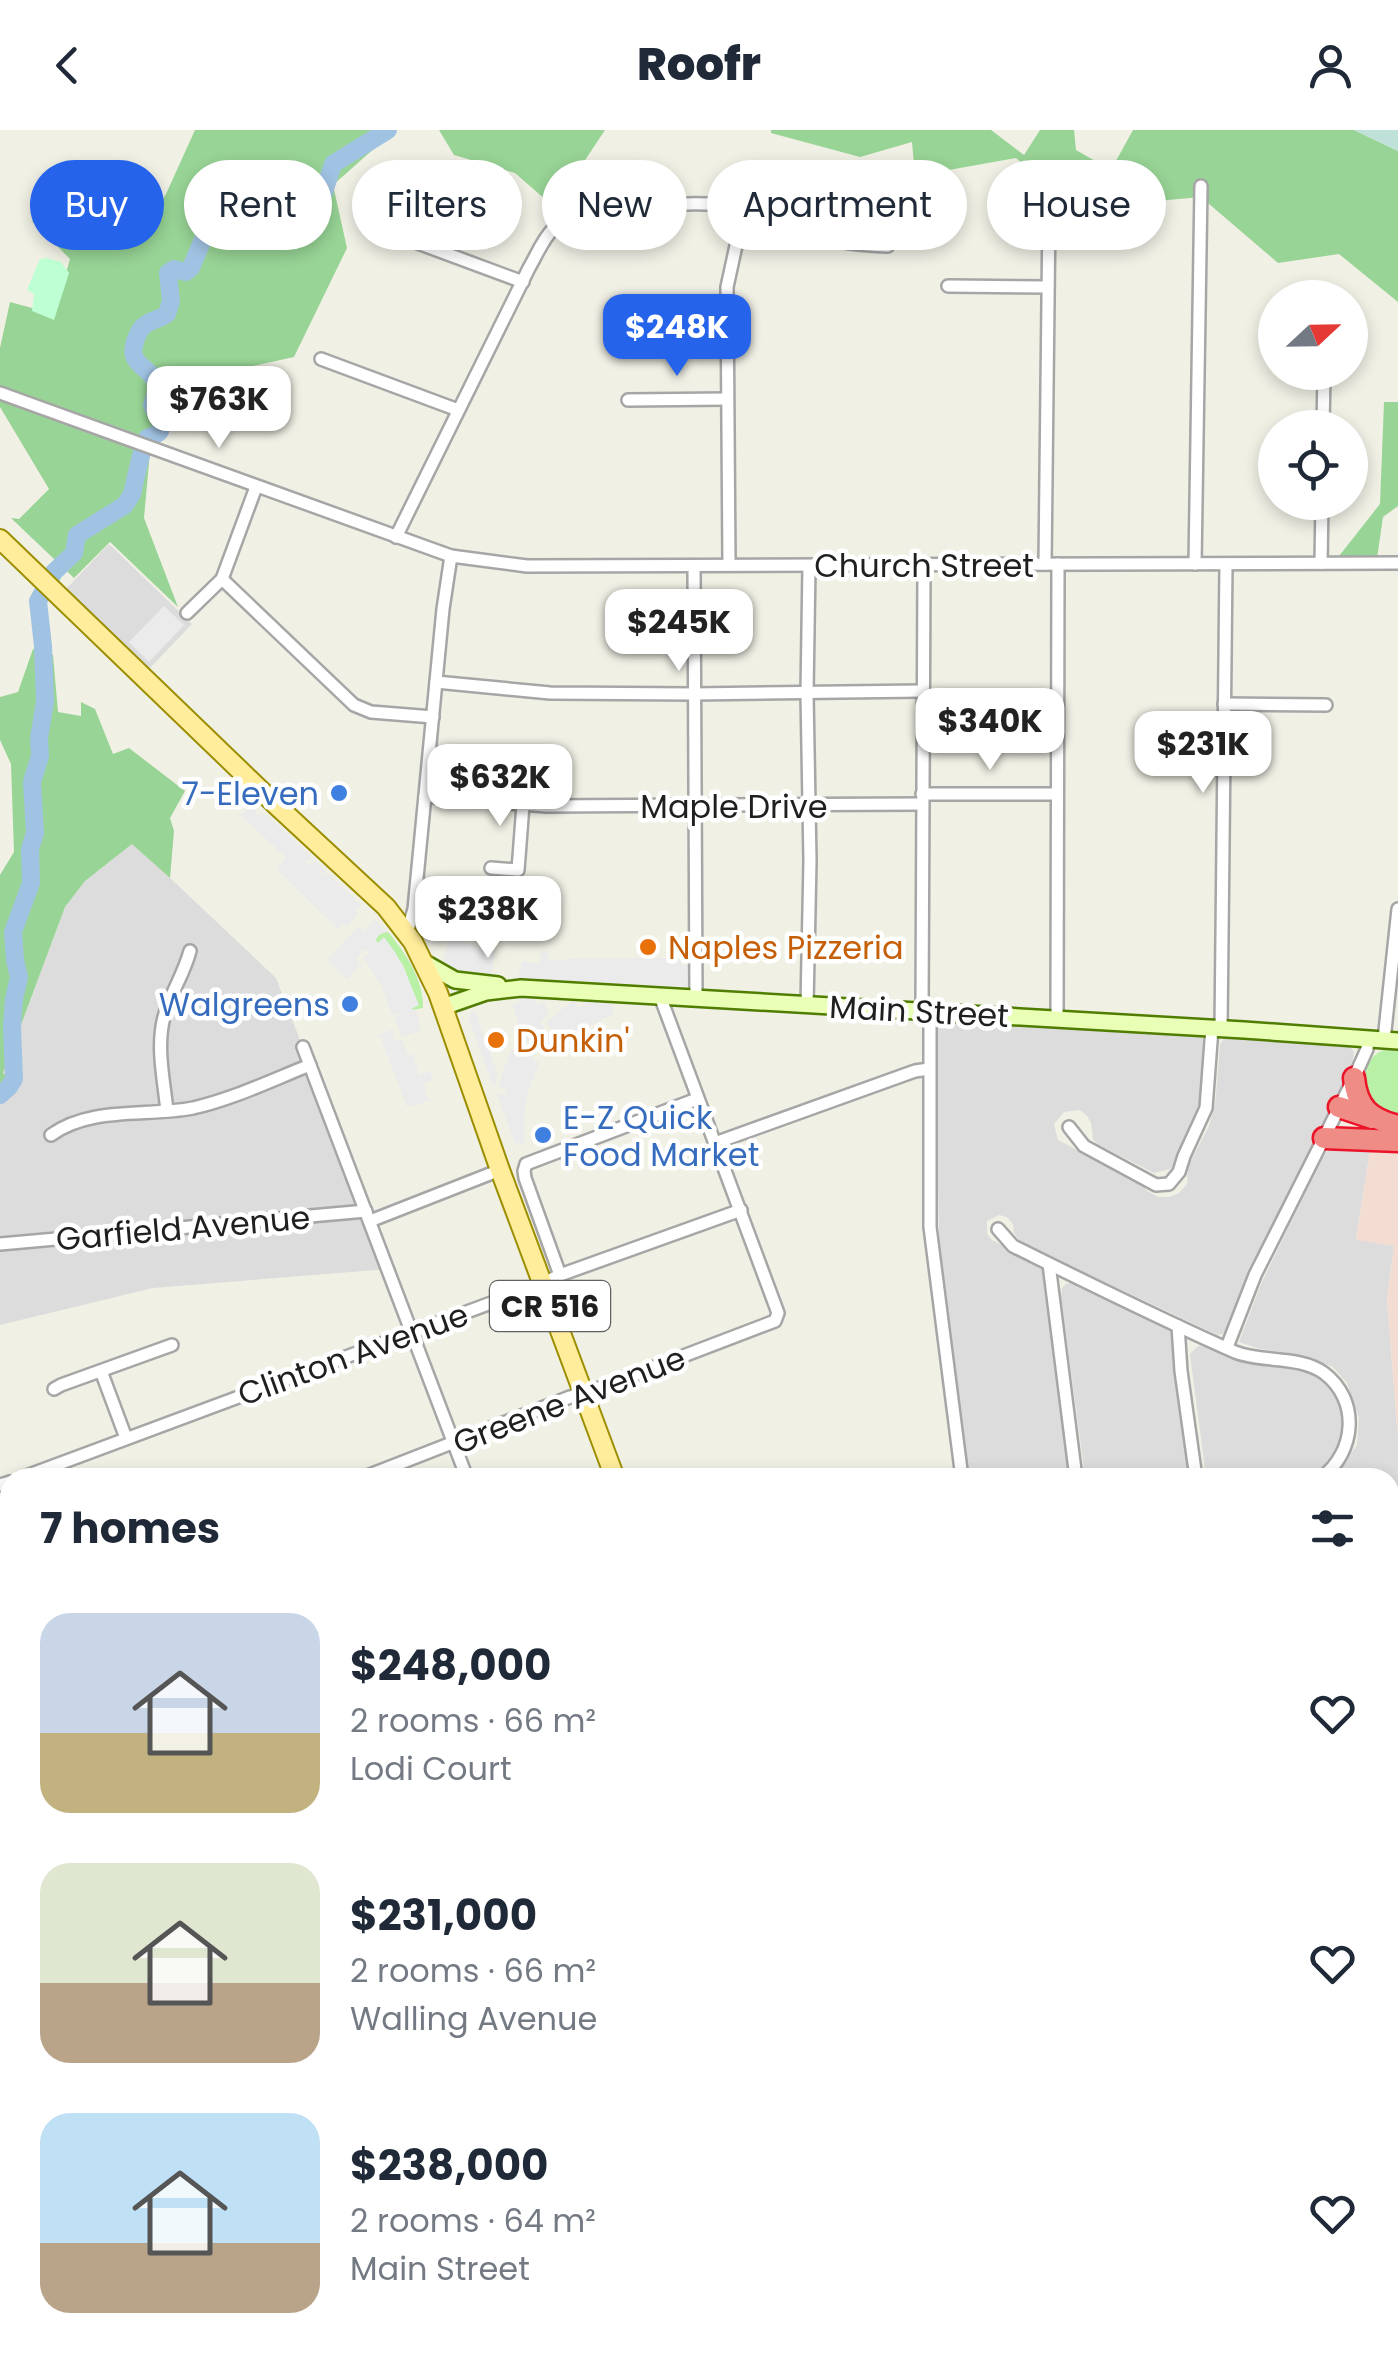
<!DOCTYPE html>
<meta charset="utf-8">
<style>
:root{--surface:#fff;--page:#f2f2f3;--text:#1f2937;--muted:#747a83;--accent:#2563eb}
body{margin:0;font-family:Poppins,sans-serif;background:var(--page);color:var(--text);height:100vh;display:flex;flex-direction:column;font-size:38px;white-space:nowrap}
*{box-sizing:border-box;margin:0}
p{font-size:32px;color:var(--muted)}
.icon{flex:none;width:55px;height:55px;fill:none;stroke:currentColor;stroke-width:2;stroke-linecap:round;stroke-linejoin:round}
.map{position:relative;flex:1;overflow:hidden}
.panel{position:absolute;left:0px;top:1338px;width:1400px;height:892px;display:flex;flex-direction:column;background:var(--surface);border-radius:30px 30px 0 0;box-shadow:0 5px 15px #0003}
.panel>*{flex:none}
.guide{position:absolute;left:30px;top:30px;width:1340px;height:90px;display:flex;gap:20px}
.needle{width:65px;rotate:68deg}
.tools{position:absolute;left:1258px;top:150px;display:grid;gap:20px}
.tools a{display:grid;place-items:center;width:110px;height:110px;border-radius:50%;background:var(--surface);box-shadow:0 5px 15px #0003;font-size:50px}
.price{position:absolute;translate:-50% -85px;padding:0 22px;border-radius:20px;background:#fff;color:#222;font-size:32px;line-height:65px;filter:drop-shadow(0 2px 5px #0008)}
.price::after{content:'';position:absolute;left:50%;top:60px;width:30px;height:22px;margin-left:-15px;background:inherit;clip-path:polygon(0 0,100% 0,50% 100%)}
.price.on{background:var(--accent);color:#fff}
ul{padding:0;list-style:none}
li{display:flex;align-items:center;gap:30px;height:250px;padding:0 40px}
li span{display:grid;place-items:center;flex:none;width:280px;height:200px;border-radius:30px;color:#555}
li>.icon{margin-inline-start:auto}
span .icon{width:120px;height:120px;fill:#fffc;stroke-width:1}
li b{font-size:42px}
h2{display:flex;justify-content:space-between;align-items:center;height:120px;padding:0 40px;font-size:42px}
.pill{padding:0 35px;border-radius:45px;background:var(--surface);box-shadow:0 5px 15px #0003;font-size:35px;line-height:90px}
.pill.on{background:var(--accent);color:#fff}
header{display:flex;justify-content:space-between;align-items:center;height:130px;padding:0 40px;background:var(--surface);font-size:45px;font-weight:800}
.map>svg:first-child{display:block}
</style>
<header><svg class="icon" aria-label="back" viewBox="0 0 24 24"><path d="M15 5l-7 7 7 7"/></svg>Roofr<svg class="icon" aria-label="person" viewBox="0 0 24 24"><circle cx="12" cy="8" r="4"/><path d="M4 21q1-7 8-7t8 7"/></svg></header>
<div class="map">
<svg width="1398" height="2228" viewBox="0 0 1398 2228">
<rect width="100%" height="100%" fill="#f1f0e5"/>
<!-- residential -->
<g fill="#dddcdc">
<path d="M 109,414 L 192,494 L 148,540 L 65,460 Z"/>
<path d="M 133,713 L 276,848 L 389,1139 L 153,1158 L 0,1195 L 0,972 L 15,955 L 3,943 L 65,777 L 85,751 Z"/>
<path d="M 939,890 L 1200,904 L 1206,914 L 1201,980 L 1175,1035 L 1170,1039 L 1154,1043 L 1097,1014 L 1093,1009 L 1091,993 L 1087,986 L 1080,980 L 1064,982 L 1054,994 L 1058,1010 L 1140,1052 L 1147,1061 L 1159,1067 L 1169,1067 L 1179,1063 L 1187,1054 L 1188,1036 L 1209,996 L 1215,975 L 1220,915 L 1224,908 L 1230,906 L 1347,913 L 1354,922 L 1352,935 L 1244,1155 L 1232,1189 L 1223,1204 L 1218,1205 L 1021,1113 L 1014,1103 L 1013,1094 L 1007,1087 L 999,1085 L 987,1091 L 987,1104 L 992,1110 L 1034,1132 L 1042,1138 L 1045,1145 L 1071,1347 L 969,1347 L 939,1106 L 935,897 Z"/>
<path d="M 1341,1013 L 1371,1015 L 1356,1109 L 1394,1116 L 1387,1169 L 1398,1308 L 1398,1379 L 1390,1383 L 1390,1348 L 1333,1347 L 1357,1315 L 1359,1288 L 1347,1253 L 1333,1237 L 1303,1225 L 1260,1219 L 1239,1212 L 1261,1154 L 1318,1035 L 1329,1019 Z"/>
<path d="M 1075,1152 L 1170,1198 L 1192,1347 L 1085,1347 L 1061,1166 L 1062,1158 L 1066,1154 Z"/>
<path d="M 1207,1215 L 1235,1227 L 1314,1243 L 1329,1252 L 1338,1267 L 1346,1292 L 1340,1317 L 1322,1340 L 1305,1347 L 1206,1347 L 1190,1224 L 1198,1216 Z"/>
<path d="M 1398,1397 L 1398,1494 L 1390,1497 L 1390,1401 Z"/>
<path d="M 1398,1581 L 1398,1962 L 1390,1964 L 1390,1584 Z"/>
</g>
<!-- commercial -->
<path fill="#f3dcd2" d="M 1371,1015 L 1398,1016 L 1398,1308 L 1387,1169 L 1394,1116 L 1356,1110 Z"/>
<!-- education -->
<path fill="#f7ffe0" d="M 492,2220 L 916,2220 L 919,2228 L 494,2228 Z"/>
<!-- grass -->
<g fill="#b8f0a6">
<path d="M 388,802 C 406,823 424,851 423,878 L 412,880 L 412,877 L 418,875 L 403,835 L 384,808 L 378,813 L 375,809 L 381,803 Z"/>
<path d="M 1384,920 L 1398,921 L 1398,990 L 1370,975 C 1363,954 1361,929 1384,920 Z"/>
</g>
<!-- forest -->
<g fill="#98d495">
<path d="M 195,0 L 395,0 L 333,55 L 347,118 L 294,227 L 176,253 L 150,322 L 144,388 L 178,477 L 110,412 L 74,448 L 11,388 L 19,389 L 49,359 L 0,277 L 0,218 L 10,172 L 54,184 L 70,129 L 32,91 L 42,71 L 140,108 L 166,64 Z"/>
<path d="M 439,0 L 605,0 L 554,77 L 515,43 L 454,25 Z"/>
<path d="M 771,0 L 991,0 L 1024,25 L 1040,0 L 1074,0 L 1076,20 L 1111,40 L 1133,0 L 1354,0 L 1398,21 L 1398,172 L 1339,124 L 1278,133 L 1201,67 L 1135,73 L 1125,91 L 1049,85 L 1050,56 L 1016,28 L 915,46 L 912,12 L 860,27 L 771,3 Z"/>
<path d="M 1384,272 L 1398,272 L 1398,376 L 1383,387 L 1376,435 L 1332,435 L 1380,374 Z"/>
<path d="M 33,519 L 53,525 L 58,582 L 81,586 L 81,572 L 95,579 L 113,624 L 129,618 L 185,661 L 170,688 L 174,701 L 170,748 L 132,714 L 85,751 L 65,777 L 3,943 L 16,955 L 0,972 L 0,745 L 14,722 L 11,634 L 0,610 L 0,567 L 18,562 Z"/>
<path d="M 1398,1956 L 1398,2041 L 1390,2042 L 1390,1957 Z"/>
</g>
<!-- wetland -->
<path fill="#c0e1da" d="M 1354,0 L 1398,0 L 1398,21 Z"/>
<!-- park -->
<g fill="#beffd3">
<path d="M 47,128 L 61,132 L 69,143 L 54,190 L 32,181 L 34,164 L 27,160 L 40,129 Z"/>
<path d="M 492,2220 L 590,2220 L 593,2228 L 494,2228 Z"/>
<path d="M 859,2220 L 916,2220 L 919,2228 L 862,2228 Z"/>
</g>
<!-- pitch -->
<g fill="#7be7d9">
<path d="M 71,36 L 107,53 L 93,82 L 57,64 Z"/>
<path d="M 114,55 L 150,73 L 136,101 L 100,84 Z"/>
</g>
<!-- parking -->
<g fill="#ebebeb">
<path d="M 164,476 L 184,495 L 149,532 L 129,512 Z"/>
<path d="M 255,672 L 253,678 L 257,685 L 266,684 L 313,728 L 304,731 L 309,736 L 315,730 L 325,740 L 321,747 L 327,742 L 361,775 L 355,781 L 358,784 L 347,796 L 343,793 L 338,799 L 276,739 L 286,728 L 243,687 L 238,686 Z"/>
<path d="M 375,789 L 386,802 L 379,805 L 375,811 L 378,813 L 384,807 L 395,822 L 405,841 L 419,875 L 411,879 L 416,880 L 421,900 L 402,907 L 395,888 L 400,883 L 392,884 L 380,853 L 363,827 L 368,823 L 368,821 L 364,820 L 356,828 L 361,834 L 347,850 L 327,830 L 359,796 L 365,801 Z"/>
<path d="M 451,808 L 494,822 L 492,847 L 453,842 L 443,829 Z"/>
<path d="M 547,821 L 550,831 L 582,828 L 681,828 L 682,836 L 687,835 L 689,830 L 690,853 L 688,857 L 518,848 L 522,831 L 538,834 L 541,831 L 540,822 Z"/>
<path d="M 517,866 L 539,866 L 535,870 L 536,875 L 544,872 L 549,886 L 541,891 L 545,901 L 548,904 L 552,900 L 546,893 L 573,870 L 579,877 L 585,874 L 583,868 L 617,870 L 611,874 L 614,884 L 584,899 L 559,921 L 552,916 L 541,915 L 533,908 L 525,911 L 512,875 L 521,871 Z"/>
<path d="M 474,879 L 498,945 L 494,958 L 468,888 Z"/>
<path d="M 394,899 L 392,904 L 395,911 L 402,909 L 408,925 L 412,924 L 419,945 L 430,941 L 433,950 L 423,954 L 429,971 L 407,977 L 381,908 L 377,906 Z"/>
<path d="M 525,915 L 535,921 L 532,928 L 539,933 L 527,965 L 524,991 L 525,1012 L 516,1015 L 496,963 L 501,966 L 506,962 L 506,959 L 498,956 L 511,920 L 520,922 Z"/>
</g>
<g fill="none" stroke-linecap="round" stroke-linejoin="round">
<!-- river -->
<g stroke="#a1c3e3" stroke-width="18">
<path d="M 147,308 C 151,306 155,306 158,303 C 166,297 155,282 152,275 L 158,257 C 151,234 125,237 136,209 C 138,204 139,199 145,195 C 151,190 160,189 167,184 L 171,171 L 168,143 L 174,139 L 186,142 L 191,138 L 204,107 L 234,101 L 254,102 L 278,78 L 302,74 L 323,65 L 333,34 L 388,0"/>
<path d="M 0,965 L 9,957 L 14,949 L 12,897 L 14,869 L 19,847 L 15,830 L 13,802 L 31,753 L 30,719 L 35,703 L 32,652 L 40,626 L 39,608 L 45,572 L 43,516 L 38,471 L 54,442 L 74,423 L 77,405 L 125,375 L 132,364 L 141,325"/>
</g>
<!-- street casing -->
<g stroke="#a6a6a6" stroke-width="16">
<g id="street">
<path d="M 380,99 L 523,152"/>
<path d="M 948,156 L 1048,157"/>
<path d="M 321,229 L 458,280"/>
<path d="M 0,263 L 451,426 L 527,436 L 1398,433"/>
<path d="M 628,270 L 727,269"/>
<path d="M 1323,298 L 1324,242"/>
<path d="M 396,407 L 529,138 C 536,126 543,109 553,99 C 568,84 599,84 619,81 C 660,75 699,70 741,78 C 766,83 789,95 813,104 C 837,113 862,115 888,116"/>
<path d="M 1321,433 L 1322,372"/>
<path d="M 1045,434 L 1049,82"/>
<path d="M 1195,434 L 1201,56"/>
<path d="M 729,435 L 727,157 L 744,79"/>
<path d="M 694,436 L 696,869"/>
<path d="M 222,449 L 354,575 L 371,582 L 433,587"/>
<path d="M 187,483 L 222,449 L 256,357"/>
<path d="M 436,552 L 550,563 L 694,564 L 922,561"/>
<path d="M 1224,574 L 1326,575"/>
<path d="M 922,664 L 1057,664"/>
<path d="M 425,666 L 546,676 L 922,674"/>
<path d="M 491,738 L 518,740 L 523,675"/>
<path d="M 407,803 L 414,779 L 443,479 L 451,426"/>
<path d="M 807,875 L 810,731 L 807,563 L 809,436"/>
<path d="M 922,881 L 924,436"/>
<path d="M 930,882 L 930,1097 L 962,1348"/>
<path d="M 1057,889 L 1058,434"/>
<path d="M 1221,899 L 1226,434"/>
<path d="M 1384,910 L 1398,779"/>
<path d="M 303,917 L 467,1348"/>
<path d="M 167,981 C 164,951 156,917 164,887 C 170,864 184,844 190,821"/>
<path d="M 1069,997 L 1084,1016 L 1156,1055 L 1169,1054 L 1179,1042 L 1184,1026 L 1206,978 L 1212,898"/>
<path d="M 51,1005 C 91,976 147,987 193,978 C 233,969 272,950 310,935"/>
<path d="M 715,1013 L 915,941 L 929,939"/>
<path d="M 370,1091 L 500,1040"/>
<path d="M 998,1099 L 1013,1116 C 1086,1152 1160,1189 1235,1222 C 1262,1233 1299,1225 1324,1243 C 1360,1270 1356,1322 1321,1348"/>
<path d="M 0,1114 L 366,1081"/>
<path d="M 1049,1134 L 1076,1348"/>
<path d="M 560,1145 L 525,1048 L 524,1041 L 526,1034 L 697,969"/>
<path d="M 1178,1196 L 1181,1241 L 1196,1348"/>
<path d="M 1227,1217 L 1255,1145 L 1354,948 L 1367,919 L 1368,908"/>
<path d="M 101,1241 L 126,1308"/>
<path d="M 54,1259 L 61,1255 L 172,1215"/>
<path d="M 21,1348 L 542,1154 L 560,1145 L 741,1080"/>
<path d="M 362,1348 L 570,1267 L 597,1259 L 775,1191 L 778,1183 L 660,866"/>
<path d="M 0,1355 L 10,1352"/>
<path d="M 0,1439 L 10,1467"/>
<path d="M 0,1482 L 10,1478"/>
<path d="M 1390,1665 L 1398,1663"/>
<path d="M 0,1765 L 10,1758"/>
<path d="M 1390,1892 L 1398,1895"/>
<path d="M 0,1927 L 10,1923"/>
<path d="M 1390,2059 L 1396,2066 L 1398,2076"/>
<path d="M 0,2113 L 10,2109"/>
<path d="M 249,2220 L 253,2228"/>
<path d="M 416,2220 L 418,2228"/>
<path d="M 1309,2220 L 1312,2228"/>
</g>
</g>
<!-- secondary casing -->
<g stroke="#507d00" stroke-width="20">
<g id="secondary">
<path d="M 425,833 L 455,850 L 498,855"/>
<path d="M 443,877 L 486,862 L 521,858 L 1244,900 L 1398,911"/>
<path d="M 1390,1504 L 1398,1502"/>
<path d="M 137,2228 L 154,2220"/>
</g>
</g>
<!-- primary casing -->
<g stroke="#9b8e00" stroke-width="22">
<g id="primary">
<path d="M 0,409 L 276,675 L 386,777 L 413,812 L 438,863 L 500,1040 L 615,1348"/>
<path d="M 942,2220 L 945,2228"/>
</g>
</g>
<!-- highway casing -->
<g stroke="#ec1428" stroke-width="25">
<g id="highway">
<path d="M 1354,948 C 1357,978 1370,989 1398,996"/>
<path d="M 1339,977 L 1372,988"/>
<path d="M 1324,1008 L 1398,1011"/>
</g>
</g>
<!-- street -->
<use href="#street" stroke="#fff" stroke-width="11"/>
<!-- secondary -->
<use href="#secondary" stroke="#e9ffb5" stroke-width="15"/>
<!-- primary -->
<use href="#primary" stroke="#ffed9c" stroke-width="18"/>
<!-- highway -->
<use href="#highway" stroke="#ef8c85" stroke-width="20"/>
</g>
<!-- markers -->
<g fill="#3f7fe0" stroke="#fff" stroke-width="4">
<circle cx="339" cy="663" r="10"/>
<circle cx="350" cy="874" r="10"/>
<circle cx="543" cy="1005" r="10"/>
</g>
<g fill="#e8710a" stroke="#fff" stroke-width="4">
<circle cx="648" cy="817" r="10"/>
<circle cx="496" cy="910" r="10"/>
</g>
<g text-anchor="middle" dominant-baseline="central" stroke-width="9" stroke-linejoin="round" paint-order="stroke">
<!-- shield labels -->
<rect fill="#fff" stroke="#626262" stroke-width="2.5" x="490" y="1151" width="120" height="50" rx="8"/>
<g font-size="30" font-weight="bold" fill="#1f1f1f">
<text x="550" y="1176">CR 516</text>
</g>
<!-- street labels -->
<g font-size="32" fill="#1f1f1f" stroke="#fff">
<text x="924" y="435">Church Street</text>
<text x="734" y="676">Maple Drive</text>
<text transform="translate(919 881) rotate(3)">Main Street</text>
<text transform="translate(183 1098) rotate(-5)">Garfield Avenue</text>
<text transform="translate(353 1224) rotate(-20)">Clinton Avenue</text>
<text transform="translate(569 1270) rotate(-21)">Greene Avenue</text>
</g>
<!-- shop labels -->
<g font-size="32" fill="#366cbe" stroke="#fff" text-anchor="end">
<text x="319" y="663">7-Eleven</text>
<text x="330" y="874">Walgreens</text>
<text x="563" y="987" text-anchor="start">E-Z Quick<tspan x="563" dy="37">Food Market</tspan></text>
</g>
<!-- food labels -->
<g font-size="32" fill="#c56008" stroke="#fff" text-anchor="start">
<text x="668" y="817">Naples Pizzeria</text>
<text x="516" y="910">Dunkin'</text>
</g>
</g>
</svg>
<div class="tools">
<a><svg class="needle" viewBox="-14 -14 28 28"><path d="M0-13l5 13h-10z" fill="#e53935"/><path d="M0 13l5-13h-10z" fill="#747a83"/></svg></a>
<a><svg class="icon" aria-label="locate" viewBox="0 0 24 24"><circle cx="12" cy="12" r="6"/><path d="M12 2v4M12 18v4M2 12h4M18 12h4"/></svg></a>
</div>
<b class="price on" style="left:677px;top:249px">$248K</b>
<b class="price" style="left:219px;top:321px">$763K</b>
<b class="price" style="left:679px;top:544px">$245K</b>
<b class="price" style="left:990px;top:643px">$340K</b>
<b class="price" style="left:1203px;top:666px">$231K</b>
<b class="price" style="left:500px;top:699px">$632K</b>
<b class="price" style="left:488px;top:831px">$238K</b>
<div class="guide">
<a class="pill on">Buy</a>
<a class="pill">Rent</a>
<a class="pill">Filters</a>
<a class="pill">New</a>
<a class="pill">Apartment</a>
<a class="pill">House</a>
</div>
<section class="panel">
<h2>7 homes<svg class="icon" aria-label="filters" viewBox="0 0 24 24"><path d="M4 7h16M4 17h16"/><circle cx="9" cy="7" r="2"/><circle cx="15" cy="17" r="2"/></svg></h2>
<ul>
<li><span style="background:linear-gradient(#c9d6e8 60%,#c2b280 0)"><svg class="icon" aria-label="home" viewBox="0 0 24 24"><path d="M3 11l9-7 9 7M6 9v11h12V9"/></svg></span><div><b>$248,000</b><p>2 rooms · 66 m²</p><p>Lodi Court</p></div><svg class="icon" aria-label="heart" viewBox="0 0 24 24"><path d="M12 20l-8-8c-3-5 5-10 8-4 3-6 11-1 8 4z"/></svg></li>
<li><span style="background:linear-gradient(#dfe7d0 60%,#b9a48a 0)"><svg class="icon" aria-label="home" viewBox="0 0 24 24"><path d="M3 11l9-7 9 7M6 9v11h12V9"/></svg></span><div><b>$231,000</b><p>2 rooms · 66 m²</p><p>Walling Avenue</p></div><svg class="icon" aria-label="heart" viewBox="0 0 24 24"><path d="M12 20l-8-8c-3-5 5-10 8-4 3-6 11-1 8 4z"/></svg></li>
<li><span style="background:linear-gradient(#bfe0f5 65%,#b9a48a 0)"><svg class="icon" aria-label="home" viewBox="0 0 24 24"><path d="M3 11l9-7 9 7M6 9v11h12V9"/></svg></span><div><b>$238,000</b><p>2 rooms · 64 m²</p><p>Main Street</p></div><svg class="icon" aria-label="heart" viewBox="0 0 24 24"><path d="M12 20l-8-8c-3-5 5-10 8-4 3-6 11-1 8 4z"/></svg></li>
</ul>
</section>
</div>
